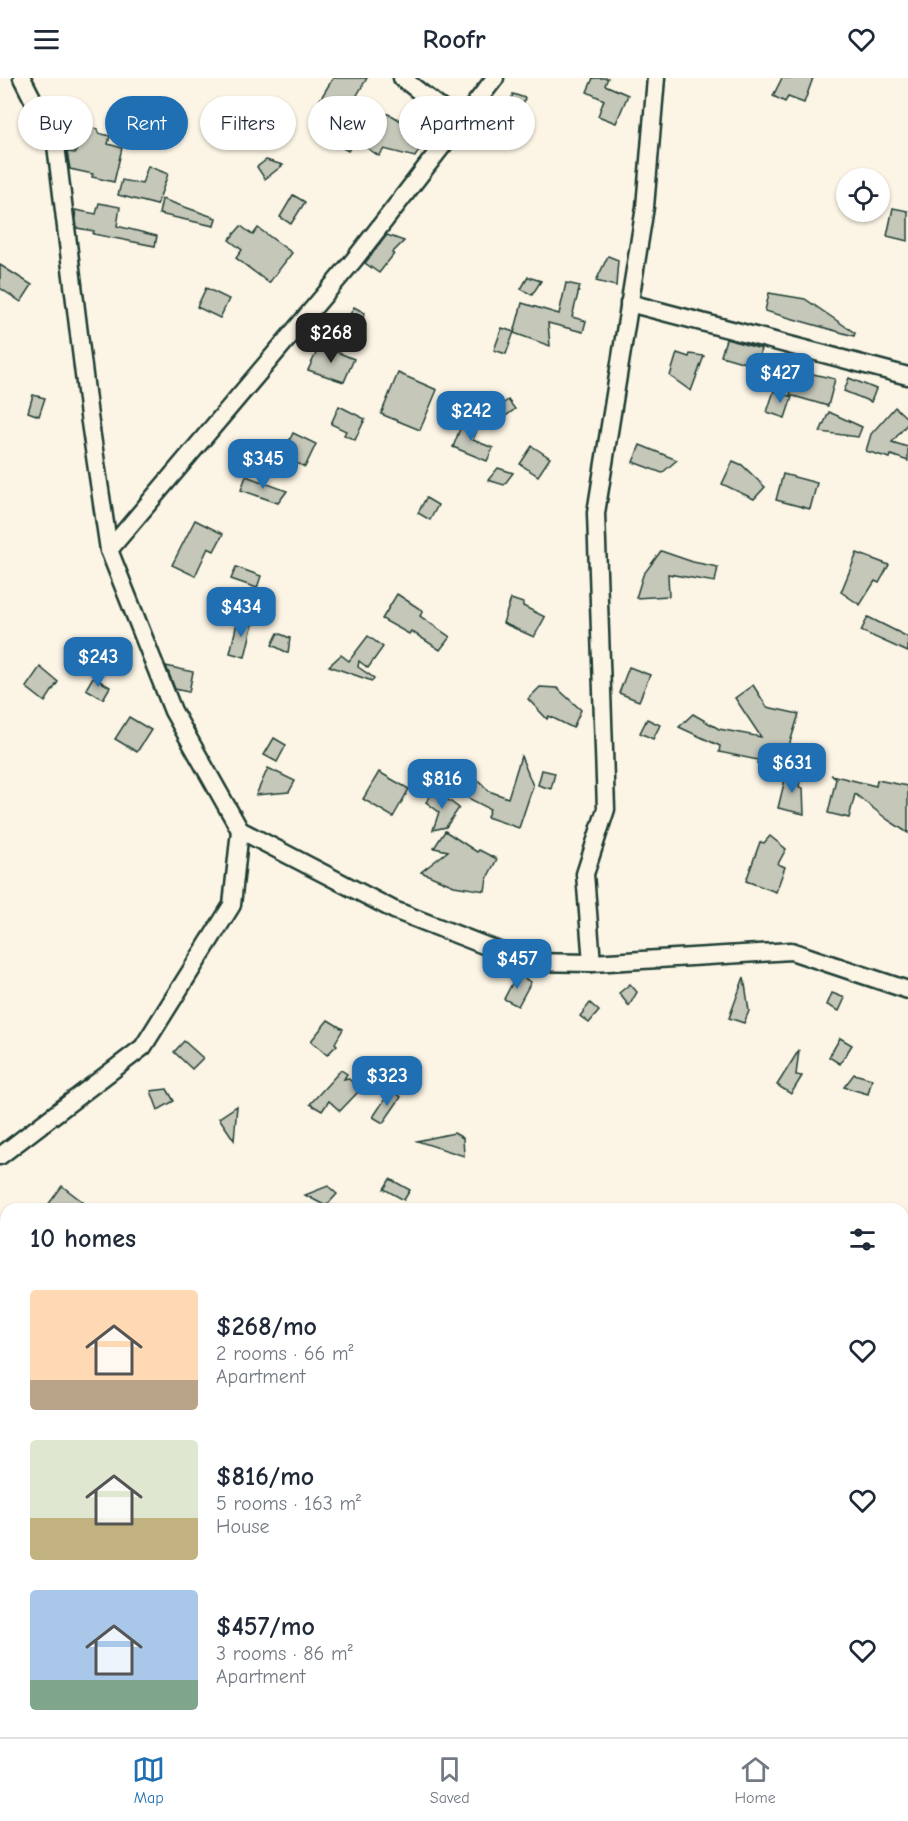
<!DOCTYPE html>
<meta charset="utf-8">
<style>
:root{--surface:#fff;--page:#f6f6f7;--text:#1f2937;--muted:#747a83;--line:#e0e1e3;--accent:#1f6fb2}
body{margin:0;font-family:"Comic Neue",sans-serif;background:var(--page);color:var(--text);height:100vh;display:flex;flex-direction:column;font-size:22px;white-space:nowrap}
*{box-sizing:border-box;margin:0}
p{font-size:20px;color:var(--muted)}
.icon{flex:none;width:33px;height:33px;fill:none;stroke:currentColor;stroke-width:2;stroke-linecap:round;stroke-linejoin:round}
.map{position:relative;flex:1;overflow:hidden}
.panel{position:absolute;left:0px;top:1125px;width:909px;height:534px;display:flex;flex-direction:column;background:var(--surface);border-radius:18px 18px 0 0;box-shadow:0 2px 4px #0004}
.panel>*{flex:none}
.top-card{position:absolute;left:18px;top:18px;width:600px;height:54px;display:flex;gap:12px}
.fabs{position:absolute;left:836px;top:90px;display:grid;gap:12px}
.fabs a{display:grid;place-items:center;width:54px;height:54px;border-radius:50%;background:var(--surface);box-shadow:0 2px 4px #0004;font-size:30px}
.price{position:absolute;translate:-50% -51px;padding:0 14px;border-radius:12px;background:var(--accent);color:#fff;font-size:20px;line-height:39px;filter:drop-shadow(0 2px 3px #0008)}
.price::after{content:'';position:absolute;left:50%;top:36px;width:18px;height:14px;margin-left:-9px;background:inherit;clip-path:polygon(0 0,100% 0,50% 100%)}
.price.on{background:#222;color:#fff}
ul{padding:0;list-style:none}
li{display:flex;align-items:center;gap:18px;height:150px;padding:0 30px}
li span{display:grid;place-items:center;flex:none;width:168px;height:120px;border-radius:6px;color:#555}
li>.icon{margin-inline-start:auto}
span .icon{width:72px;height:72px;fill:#fffc;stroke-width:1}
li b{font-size:26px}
h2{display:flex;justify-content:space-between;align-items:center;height:72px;padding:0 30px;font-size:26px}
.pill{padding:0 21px;border-radius:27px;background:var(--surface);box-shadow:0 2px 4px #0004;font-size:21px;line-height:54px}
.pill.on{background:var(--accent);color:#fff}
header{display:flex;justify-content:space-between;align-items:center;height:78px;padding:0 30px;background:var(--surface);font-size:27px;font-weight:700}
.dock{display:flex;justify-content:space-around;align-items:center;height:84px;border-top:2px solid var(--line);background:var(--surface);font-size:16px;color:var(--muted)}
.dock a{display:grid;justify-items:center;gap:3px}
.dock .on{color:var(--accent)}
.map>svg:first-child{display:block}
</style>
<header><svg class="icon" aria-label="menu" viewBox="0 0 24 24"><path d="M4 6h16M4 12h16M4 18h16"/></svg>Roofr<svg class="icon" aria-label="heart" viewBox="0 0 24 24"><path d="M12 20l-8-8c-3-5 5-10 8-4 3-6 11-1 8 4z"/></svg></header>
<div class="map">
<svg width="908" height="1659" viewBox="0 0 908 1659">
<rect width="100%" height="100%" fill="#fcf5e5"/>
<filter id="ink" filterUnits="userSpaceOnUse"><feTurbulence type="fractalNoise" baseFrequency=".0167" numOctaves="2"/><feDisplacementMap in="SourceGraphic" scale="12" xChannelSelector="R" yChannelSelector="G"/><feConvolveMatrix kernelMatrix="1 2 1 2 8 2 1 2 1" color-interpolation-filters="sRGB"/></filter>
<g filter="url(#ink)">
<!-- building -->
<g fill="#c5c7b9" stroke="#1f3d34" stroke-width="1.5">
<path d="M 333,0 L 367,0 L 352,26 L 381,41 L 385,35 L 393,38 L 427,59 L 415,79 L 384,71 L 379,78 L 355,62 L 348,73 L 329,62 L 336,50 L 312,35 Z"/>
<path d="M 593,0 L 608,0 L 605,7 L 628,17 L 616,45 L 598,38 L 604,22 L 587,14 Z"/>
<path d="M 782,0 L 813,0 L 804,25 L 788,19 L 785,24 L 773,18 Z"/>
<path d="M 513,16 L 525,20 L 519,39 L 507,35 Z"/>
<path d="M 270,38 L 286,48 L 273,67 L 258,57 Z"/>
<path d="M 85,49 L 98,51 L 98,55 L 110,58 L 108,66 L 122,70 L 114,104 L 92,99 L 93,96 L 70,91 L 67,74 L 76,75 L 78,58 L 84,58 Z"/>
<path d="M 266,82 L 283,87 L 265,101 L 257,89 Z"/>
<path d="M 148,88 L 168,96 L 157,127 L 118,117 L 122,102 L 142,106 Z"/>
<path d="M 293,117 L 305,124 L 291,146 L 280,139 Z"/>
<path d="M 162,121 L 216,140 L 214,148 L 159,136 Z"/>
<path d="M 99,125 L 120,129 L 117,148 L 157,158 L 155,168 L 93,156 L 94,153 L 77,150 L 75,132 L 96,136 Z"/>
<path d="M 893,130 L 908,133 L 908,163 L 887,158 Z"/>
<path d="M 241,148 L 253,157 L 258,150 L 292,175 L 269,205 L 236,180 L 242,172 L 229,162 Z"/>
<path d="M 387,157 L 404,163 L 392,175 L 394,176 L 379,195 L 365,185 Z"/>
<path d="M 608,178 L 618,182 L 616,208 L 596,203 Z"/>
<path d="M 0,187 L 32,207 L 21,224 L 0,210 Z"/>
<path d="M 528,199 L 541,203 L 532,217 L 521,211 Z"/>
<path d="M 566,205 L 580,208 L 572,239 L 586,243 L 583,254 L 548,245 L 550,268 L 514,255 L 522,225 L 559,236 Z"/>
<path d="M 206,210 L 229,221 L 220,240 L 197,229 Z"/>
<path d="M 769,215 L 805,221 L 855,255 L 854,258 L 765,233 Z"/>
<path d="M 354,229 L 365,235 L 357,251 L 346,244 Z"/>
<path d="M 502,250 L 514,254 L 506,276 L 494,272 Z"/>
<path d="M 726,261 L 761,271 L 756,288 L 721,278 Z"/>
<path d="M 320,267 L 354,281 L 344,304 L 308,292 Z"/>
<path d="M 677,275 L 689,279 L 690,276 L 704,278 L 691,313 L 670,298 Z"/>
<path d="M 796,292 L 835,301 L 828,328 L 790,317 Z"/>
<path d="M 398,295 L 437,312 L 420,352 L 381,336 Z"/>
<path d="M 849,300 L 876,311 L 871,324 L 844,313 Z"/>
<path d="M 774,313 L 792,319 L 785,340 L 767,334 Z"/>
<path d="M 33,317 L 45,320 L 39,338 L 28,334 Z"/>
<path d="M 508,322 L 515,331 L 499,343 L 481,339 L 483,327 L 497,330 Z"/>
<path d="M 339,328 L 365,341 L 355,362 L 344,357 L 346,353 L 331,346 Z"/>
<path d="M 895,329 L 908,341 L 908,345 L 892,364 L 908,369 L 908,383 L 891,377 L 890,380 L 866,373 L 871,356 Z"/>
<path d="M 829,334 L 862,349 L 858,359 L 820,354 Z"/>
<path d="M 463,343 L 478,349 L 473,362 L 493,370 L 487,383 L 453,369 Z"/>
<path d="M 293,355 L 316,366 L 305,389 L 282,378 Z"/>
<path d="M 640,367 L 677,382 L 662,395 L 633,384 Z"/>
<path d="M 532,368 L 550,380 L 538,398 L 520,386 Z"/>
<path d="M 733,383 L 742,387 L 765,409 L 754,421 L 722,406 Z"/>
<path d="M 498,390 L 513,395 L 504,407 L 488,402 Z"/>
<path d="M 783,396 L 817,405 L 810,431 L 776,422 Z"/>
<path d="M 246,398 L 287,413 L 278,425 L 241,412 Z"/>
<path d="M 426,420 L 438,427 L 430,442 L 418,435 Z"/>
<path d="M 195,442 L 223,456 L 214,473 L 208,470 L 195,498 L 172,487 Z"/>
<path d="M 661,473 L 693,484 L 718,489 L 715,504 L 668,496 L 669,518 L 636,520 L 643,497 Z"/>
<path d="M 857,475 L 889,487 L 879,505 L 875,503 L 860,527 L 841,514 Z"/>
<path d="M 236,489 L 261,498 L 257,510 L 231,501 Z"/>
<path d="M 397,516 L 423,533 L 420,538 L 450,559 L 440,572 L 411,553 L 409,556 L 382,541 Z"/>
<path d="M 511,521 L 523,525 L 523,528 L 545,539 L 534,559 L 503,545 Z"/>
<path d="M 868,539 L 908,559 L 908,574 L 861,553 Z"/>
<path d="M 238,541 L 253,545 L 245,579 L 230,575 Z"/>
<path d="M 278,555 L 290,560 L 288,575 L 272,567 Z"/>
<path d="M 368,558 L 383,569 L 368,590 L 359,583 L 358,589 L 374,600 L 372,603 L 329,588 L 341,577 L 349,583 Z"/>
<path d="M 166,588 L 193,594 L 189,614 L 175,611 Z"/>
<path d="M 40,589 L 58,604 L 45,624 L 26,609 Z"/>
<path d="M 629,589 L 650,597 L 639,623 L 619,615 Z"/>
<path d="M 93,599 L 110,609 L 103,621 L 86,611 Z"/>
<path d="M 753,607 L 767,629 L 799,636 L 781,693 L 757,685 L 758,682 L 719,674 L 720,668 L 679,649 L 693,636 L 719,651 L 761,659 L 735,620 Z"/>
<path d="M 540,609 L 557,610 L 581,632 L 573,650 L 549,638 L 547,641 L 528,621 Z"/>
<path d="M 129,639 L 151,652 L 137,674 L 115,661 Z"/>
<path d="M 647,641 L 660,647 L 653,661 L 640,655 Z"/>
<path d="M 274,660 L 286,667 L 277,684 L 264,677 Z"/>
<path d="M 521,678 L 533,708 L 519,750 L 487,739 L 490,731 L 468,720 L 478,702 L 489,713 L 508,720 Z"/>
<path d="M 268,690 L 295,703 L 289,714 L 256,717 Z"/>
<path d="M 542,692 L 555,695 L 551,711 L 538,707 Z"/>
<path d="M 787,693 L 801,695 L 799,709 L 803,710 L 804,736 L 778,730 Z"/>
<path d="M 379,694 L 409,711 L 393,739 L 363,721 Z"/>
<path d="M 831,697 L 876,708 L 877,702 L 908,708 L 908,755 L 888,742 L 855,716 L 849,740 L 828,735 L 836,701 Z"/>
<path d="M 435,712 L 459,730 L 446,749 L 433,752 L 439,734 L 426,724 Z"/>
<path d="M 445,753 L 477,774 L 479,772 L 497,781 L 487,800 L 485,813 L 454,808 L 421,794 L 448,773 L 434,770 Z"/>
<path d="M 770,758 L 786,771 L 778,786 L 785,789 L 776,814 L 746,803 L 760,764 L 764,765 Z"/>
<path d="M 517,896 L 531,904 L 518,928 L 504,921 Z"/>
<path d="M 744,899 L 749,933 L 744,945 L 729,940 Z"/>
<path d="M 630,906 L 637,914 L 629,928 L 619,915 Z"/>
<path d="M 832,915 L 845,920 L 839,933 L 827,927 Z"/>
<path d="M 590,925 L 599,933 L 589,945 L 580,938 Z"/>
<path d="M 328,942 L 343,951 L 335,965 L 337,967 L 327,977 L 311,963 Z"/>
<path d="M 840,960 L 852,967 L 840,986 L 829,979 Z"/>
<path d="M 184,963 L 203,980 L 192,991 L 174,974 Z"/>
<path d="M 799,972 L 796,997 L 802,998 L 791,1016 L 777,1007 Z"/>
<path d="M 341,992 L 347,996 L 344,1001 L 348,1000 L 360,1012 L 340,1033 L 329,1023 L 322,1033 L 310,1026 Z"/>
<path d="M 854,996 L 872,1001 L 868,1016 L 844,1009 Z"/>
<path d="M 167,1011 L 174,1023 L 158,1032 L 151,1013 Z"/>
<path d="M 391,1012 L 401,1019 L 383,1045 L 373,1039 Z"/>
<path d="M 237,1028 L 234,1062 L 219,1040 Z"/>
<path d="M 454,1055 L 463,1060 L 464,1078 L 417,1063 Z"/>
<path d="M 390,1101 L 410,1112 L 404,1122 L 384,1111 Z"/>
<path d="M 62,1108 L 83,1124 L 78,1131 L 45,1131 Z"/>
<path d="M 328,1108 L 337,1116 L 326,1128 L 305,1117 Z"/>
</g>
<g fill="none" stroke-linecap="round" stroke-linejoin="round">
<!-- minor casing -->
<g stroke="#1f3d34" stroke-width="21">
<g id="minor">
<path d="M 22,0 L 56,67 L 89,338 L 109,472 L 173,633 L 240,752 L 394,832 L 527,884 L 592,885 L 791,873 L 908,912"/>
<path d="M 402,0 L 460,45"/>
<path d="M 629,225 L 908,298"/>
<path d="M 109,472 L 354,182 L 495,0"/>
<path d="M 592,885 L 585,796 L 606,731 L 596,435 L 645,129 L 656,0"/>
<path d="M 0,1078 L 143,969 L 232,827 L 240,752"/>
<path d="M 0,1375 L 6,1379"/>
</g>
</g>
<!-- minor -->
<use href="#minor" stroke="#fcf5e5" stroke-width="16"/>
</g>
</g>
</svg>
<div class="fabs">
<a><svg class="icon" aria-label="locate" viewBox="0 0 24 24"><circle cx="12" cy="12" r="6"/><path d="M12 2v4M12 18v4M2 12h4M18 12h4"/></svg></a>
</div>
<b class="price on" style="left:331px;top:286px">$268</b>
<b class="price" style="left:780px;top:326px">$427</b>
<b class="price" style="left:471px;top:364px">$242</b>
<b class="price" style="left:263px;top:412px">$345</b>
<b class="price" style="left:241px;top:560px">$434</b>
<b class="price" style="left:98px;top:610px">$243</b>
<b class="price" style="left:792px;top:716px">$631</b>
<b class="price" style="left:442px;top:732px">$816</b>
<b class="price" style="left:517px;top:912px">$457</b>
<b class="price" style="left:387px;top:1029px">$323</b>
<div class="top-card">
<a class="pill">Buy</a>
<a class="pill on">Rent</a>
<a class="pill">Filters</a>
<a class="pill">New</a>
<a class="pill">Apartment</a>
</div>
<section class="panel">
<h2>10 homes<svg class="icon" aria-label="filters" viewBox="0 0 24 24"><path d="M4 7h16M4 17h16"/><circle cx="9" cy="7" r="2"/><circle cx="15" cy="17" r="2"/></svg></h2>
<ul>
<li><span style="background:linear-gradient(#ffd9b3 75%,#b9a48a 0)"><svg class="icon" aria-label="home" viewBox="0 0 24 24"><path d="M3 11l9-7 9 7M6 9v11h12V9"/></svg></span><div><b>$268/mo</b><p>2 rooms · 66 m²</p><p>Apartment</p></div><svg class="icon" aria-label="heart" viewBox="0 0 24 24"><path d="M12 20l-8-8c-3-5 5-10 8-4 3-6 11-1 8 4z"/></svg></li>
<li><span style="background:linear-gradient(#dfe7d0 65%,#c2b280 0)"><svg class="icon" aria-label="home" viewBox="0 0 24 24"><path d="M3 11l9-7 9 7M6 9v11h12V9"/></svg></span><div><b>$816/mo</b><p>5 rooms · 163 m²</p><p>House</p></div><svg class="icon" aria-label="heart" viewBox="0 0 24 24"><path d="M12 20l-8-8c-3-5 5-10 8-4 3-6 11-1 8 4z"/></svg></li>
<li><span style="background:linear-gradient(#a9c7e8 75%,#7fa58c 0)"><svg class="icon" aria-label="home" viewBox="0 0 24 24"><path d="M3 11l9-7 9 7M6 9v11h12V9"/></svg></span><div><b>$457/mo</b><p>3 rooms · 86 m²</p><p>Apartment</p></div><svg class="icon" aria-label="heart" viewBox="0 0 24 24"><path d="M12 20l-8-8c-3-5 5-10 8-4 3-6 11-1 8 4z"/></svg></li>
</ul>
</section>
</div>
<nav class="dock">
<a class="on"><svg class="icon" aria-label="map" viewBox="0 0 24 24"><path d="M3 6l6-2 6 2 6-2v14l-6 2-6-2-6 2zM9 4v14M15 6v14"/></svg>Map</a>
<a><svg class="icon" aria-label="saved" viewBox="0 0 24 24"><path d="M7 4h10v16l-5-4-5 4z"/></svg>Saved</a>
<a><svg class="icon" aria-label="home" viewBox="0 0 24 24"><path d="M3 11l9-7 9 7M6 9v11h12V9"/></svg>Home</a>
</nav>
